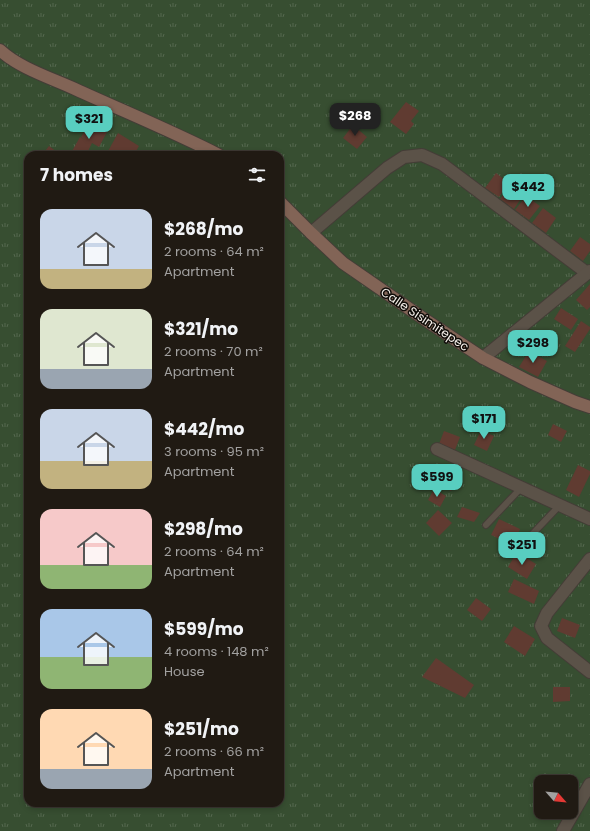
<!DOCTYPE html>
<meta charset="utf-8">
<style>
:root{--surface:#201a13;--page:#28231c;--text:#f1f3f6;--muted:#a2a1a0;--line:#3d3833;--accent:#58cec0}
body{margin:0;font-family:Poppins,sans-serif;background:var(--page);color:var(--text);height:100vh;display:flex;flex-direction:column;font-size:15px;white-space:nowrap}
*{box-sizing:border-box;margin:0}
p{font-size:13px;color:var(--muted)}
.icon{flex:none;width:22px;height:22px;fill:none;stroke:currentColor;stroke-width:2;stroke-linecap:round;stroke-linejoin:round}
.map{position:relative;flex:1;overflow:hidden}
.panel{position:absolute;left:24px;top:151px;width:260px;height:656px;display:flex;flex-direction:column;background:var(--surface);border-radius:12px;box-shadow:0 2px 6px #0003,0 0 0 1px var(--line)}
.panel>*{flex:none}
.needle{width:26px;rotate:117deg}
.buttons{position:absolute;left:534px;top:775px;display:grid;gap:8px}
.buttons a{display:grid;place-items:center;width:44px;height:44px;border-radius:8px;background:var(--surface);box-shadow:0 2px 6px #0003,0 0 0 1px var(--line);font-size:20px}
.price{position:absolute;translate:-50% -34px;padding:0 9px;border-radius:8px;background:var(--accent);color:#111;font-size:13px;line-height:26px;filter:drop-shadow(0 1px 2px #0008)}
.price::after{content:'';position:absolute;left:50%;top:24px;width:12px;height:9px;margin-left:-6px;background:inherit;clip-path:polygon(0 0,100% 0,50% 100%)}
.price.current{background:#222;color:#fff}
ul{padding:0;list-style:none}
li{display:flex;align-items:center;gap:12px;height:100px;padding:0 16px}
li span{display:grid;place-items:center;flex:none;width:112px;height:80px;border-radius:12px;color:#555}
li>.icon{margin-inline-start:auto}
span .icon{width:48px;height:48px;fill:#fffc;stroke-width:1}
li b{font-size:17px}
h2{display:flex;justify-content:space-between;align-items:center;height:48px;padding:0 16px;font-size:17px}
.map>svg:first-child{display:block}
</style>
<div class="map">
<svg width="590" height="831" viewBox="0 0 590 831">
<defs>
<pattern id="park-tufts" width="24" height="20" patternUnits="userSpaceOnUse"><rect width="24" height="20" fill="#374e31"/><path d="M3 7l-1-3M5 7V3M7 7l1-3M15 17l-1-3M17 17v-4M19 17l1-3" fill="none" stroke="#55684f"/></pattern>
</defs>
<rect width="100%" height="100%" fill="#2a2219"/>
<!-- park -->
<path fill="url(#park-tufts)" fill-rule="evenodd" d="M 0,0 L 590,0 L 590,831 L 0,831 ZM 28,155 L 280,155 L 280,803 L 28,803 ZM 541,782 L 571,782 L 571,812 L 541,812 Z"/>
<!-- building -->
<g fill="#603b31">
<path d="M 406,102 L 419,111 L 411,121 L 414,124 L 406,134 L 390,122 Z"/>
<path d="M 90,122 L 107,132 L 99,147 L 92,143 L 86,155 L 76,155 L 71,153 L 80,137 L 85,140 L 81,137 Z"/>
<path d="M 353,125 L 367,137 L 357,149 L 343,138 Z"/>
<path d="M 118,133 L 139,146 L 134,155 L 111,155 L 107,153 Z"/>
<path d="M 49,146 L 61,155 L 42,155 Z"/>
<path d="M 496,173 L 509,183 L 499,197 L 485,188 Z"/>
<path d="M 511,184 L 524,194 L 514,209 L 500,199 Z"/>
<path d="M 526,196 L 540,206 L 529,220 L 515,210 Z"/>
<path d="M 543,208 L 556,218 L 546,233 L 532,223 Z"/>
<path d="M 580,237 L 590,244 L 590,251 L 583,261 L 570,251 Z"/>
<path d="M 590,284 L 590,307 L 587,310 L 576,300 Z"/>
<path d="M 561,308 L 578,319 L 571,330 L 554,319 Z"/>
<path d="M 581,321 L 590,327 L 590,329 L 575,352 L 565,346 Z"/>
<path d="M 529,351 L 547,361 L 538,377 L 519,367 Z"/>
<path d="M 553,424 L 567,431 L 561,442 L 548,435 Z"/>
<path d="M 481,430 L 494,436 L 487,451 L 474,445 Z"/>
<path d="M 444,431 L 460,437 L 455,450 L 439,444 Z"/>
<path d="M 578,465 L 590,471 L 590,474 L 579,497 L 566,490 Z"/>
<path d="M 443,466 L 459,476 L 451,491 L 434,481 Z"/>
<path d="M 434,489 L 446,496 L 440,507 L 428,500 Z"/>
<path d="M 462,507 L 480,513 L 474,522 L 457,517 Z"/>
<path d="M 438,510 L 452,523 L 439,536 L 426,523 Z"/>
<path d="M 499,519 L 520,529 L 513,545 L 491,535 Z"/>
<path d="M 517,552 L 536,564 L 527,579 L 508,567 Z"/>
<path d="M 514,579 L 539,591 L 534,604 L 508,592 Z"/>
<path d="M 476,598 L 491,609 L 482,621 L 467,610 Z"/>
<path d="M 562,618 L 580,625 L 575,638 L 557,631 Z"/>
<path d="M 514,626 L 535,639 L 525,656 L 504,642 Z"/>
<path d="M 436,658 L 474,685 L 465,698 L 422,677 Z"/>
<path d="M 553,687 L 570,687 L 570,701 L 553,702 Z"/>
</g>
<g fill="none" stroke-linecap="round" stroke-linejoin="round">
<!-- lane casing -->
<g stroke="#443d37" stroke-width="8">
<g id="lane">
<path d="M 486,525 L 521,488"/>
<path d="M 521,546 L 560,505"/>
</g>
</g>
<!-- street casing -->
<g stroke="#443d37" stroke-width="14">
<g id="street">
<path d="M 311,233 L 387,168 L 404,157 L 422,155 L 442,164 L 587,273"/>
<path d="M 483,358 L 590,271"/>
<path d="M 437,449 L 590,519"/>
<path d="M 590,559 L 547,613 L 541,626 L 547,638 L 590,672"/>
<path d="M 563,831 L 590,784"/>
</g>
</g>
<!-- secondary casing -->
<g stroke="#443d37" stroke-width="14">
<g id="secondary">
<path d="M 0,50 C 19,68 51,78 75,89 C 123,111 172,131 219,155"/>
<path d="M 280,202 L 311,233 L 343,263 L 427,321 L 483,358 L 530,382 L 575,402 L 590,407"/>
</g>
</g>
<!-- lane -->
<use href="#lane" stroke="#5b5248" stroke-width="6"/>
<!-- street -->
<use href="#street" stroke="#5b5248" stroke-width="12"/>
<!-- secondary -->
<use href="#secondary" stroke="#826456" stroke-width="12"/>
</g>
<g text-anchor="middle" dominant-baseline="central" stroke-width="3" stroke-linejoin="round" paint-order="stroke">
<!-- street labels -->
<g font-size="12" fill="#f6f0ea" stroke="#0f0c08">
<text transform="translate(425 319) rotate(34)">Calle Sisimitepec</text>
</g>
</g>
</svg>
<div class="buttons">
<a><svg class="needle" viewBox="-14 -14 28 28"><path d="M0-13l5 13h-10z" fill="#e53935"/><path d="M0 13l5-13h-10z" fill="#a2a1a0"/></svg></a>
</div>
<b class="price current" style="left:355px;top:137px">$268</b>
<b class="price" style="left:89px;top:140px">$321</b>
<b class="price" style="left:528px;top:208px">$442</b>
<b class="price" style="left:533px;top:364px">$298</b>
<b class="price" style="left:484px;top:440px">$171</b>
<b class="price" style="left:437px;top:498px">$599</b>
<b class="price" style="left:522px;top:566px">$251</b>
<section class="panel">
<h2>7 homes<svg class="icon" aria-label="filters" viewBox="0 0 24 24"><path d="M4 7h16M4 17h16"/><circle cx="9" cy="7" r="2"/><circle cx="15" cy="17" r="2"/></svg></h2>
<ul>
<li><span style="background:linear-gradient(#c9d6e8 75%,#c2b280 0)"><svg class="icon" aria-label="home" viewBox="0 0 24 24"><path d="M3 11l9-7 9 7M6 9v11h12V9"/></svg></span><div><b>$268/mo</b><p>2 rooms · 64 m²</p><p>Apartment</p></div></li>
<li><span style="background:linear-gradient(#dfe7d0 75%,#9aa5b1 0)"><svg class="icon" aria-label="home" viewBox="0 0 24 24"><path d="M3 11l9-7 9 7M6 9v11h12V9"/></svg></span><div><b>$321/mo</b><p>2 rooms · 70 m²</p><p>Apartment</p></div></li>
<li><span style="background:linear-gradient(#c9d6e8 65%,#c2b280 0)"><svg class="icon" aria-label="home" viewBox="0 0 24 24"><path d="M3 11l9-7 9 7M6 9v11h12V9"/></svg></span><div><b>$442/mo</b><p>3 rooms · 95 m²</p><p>Apartment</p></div></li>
<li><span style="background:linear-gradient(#f6c9c9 70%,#8fb573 0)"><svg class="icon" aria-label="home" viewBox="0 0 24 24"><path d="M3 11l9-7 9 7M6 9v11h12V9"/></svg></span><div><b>$298/mo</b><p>2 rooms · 64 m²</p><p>Apartment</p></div></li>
<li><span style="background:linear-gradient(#a9c7e8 60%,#8fb573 0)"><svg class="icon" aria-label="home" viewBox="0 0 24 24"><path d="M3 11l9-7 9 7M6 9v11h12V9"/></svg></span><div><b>$599/mo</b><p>4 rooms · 148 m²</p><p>House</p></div></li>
<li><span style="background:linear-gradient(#ffd9b3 75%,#9aa5b1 0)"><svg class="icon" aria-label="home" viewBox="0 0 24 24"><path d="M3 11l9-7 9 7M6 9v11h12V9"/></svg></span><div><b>$251/mo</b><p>2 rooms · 66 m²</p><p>Apartment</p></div></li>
</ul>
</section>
</div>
